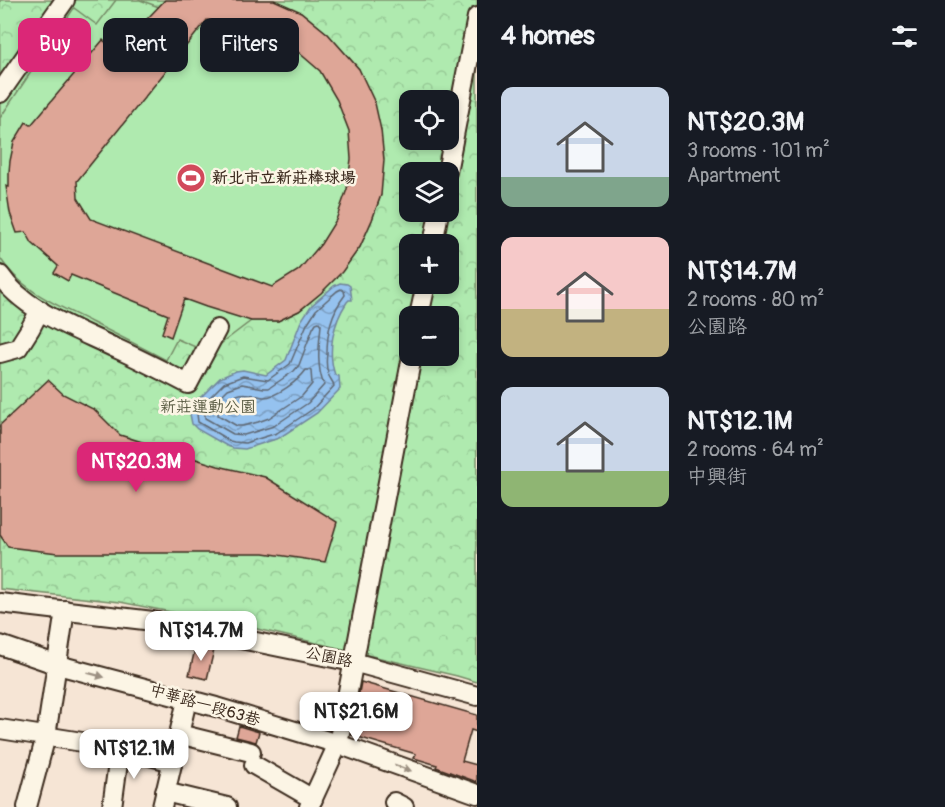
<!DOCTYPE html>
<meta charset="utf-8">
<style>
:root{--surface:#171b24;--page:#20242c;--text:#f1f3f6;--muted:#9ea1a6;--accent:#db2777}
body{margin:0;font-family:Pangolin,"LXGW WenKai TC",sans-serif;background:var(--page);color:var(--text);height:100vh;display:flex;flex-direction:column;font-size:22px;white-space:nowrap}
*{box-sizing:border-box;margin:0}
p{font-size:20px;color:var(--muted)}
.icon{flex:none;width:33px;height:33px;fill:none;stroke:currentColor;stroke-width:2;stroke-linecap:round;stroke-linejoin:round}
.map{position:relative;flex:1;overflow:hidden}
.side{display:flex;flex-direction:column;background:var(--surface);width:468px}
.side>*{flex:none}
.hud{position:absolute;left:18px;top:18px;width:369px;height:54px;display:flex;gap:12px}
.fabs{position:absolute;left:399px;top:90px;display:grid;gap:12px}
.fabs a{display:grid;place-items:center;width:60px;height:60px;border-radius:12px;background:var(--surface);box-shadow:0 3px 9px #0003;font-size:30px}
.price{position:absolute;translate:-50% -51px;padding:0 14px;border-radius:12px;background:#fff;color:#222;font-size:20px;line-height:39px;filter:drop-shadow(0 2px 3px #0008)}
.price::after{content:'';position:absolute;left:50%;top:36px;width:18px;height:14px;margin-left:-9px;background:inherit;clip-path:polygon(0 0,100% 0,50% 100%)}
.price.selected{background:var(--accent);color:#fff}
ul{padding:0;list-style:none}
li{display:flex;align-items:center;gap:18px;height:150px;padding:0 24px}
li span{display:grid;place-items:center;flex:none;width:168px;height:120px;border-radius:12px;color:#555}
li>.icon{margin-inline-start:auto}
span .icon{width:72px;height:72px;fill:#fffc;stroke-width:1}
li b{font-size:26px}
h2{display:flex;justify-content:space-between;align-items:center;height:72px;padding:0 24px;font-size:26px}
.pill{padding:0 21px;border-radius:12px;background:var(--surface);box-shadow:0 3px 9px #0003;font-size:21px;line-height:54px}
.pill.selected{background:var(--accent);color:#fff}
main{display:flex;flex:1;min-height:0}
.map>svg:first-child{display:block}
</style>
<main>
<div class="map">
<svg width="477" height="807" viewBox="0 0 477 807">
<defs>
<pattern id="forest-crowns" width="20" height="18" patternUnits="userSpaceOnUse" patternTransform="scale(1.5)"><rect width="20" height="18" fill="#afeaaf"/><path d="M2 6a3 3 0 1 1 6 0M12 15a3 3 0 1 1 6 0" fill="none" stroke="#97c996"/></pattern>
<pattern id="water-waves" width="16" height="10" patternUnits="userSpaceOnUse" patternTransform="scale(1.5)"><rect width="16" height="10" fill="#95c2ef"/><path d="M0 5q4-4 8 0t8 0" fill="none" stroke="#7b9ec1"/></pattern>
</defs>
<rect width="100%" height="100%" fill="#f6e5d5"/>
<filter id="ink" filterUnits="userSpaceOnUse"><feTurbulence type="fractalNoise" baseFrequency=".0167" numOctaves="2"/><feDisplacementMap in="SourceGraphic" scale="12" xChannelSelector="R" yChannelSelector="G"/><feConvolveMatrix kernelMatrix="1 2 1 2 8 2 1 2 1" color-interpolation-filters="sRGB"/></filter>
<g filter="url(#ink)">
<!-- forest -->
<path fill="url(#forest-crowns)" stroke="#758a66" stroke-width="1.5" fill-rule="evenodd" d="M 0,0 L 477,0 L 477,682 L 457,676 L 257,629 L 120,602 L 0,589 ZM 410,100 L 448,100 L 448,140 L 410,140 ZM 410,172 L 448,172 L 448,212 L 410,212 ZM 410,244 L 448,244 L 448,284 L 410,284 ZM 410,316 L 448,316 L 448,356 L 410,356 Z"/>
<!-- pitch -->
<path fill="#afeaaf" stroke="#758a66" stroke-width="1.5" d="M 116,0 L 140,0 L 159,7 L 165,0 L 301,12 L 328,34 L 359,69 L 381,195 L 372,220 L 360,247 L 321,293 L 299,311 L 278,321 L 251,321 L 214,349 L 200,349 L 177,339 L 166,360 C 141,347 116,334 91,322 C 58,305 21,291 0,258 L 0,118 L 74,8 L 97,25 Z"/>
<!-- water -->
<path fill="url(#water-waves)" stroke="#71859b" stroke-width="1.5" d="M 340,283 L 347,284 L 350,286 L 352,300 L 349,300 L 347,302 C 333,323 327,351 335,375 L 339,376 L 340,389 L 317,413 L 279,438 L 245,449 L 233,448 L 227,446 L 197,429 L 192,424 L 190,414 L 193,405 L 220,378 L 236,371 L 243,370 L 266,375 L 286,360 L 301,321 L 311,306 L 334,286 Z"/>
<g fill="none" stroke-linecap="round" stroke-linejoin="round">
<!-- shore -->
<g stroke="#5f6772" stroke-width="1.5">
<path d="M 341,289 L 344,291 L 345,295 C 331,313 327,332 327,354 C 326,361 326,367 328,373 C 329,379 333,380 334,386 L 313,409 L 277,433 L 245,443 L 234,442 L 230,441 L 198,422 L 197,414 L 198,409 L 224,383 L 243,376 L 268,380 L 290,364 L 307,324 L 316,310 L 337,291 Z"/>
<path d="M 319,322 L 321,325 C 319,345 316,366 324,385 L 308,403 L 274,426 L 244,435 L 233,434 L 205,418 L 205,412 L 228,389 L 242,384 L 264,388 L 269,388 L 294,371 L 299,365 L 313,328 L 316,323 Z"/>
<path d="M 306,370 L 309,370 L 311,371 L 312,384 L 302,396 L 269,418 L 258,422 L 243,426 L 237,426 L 218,415 L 218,411 C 225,405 231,396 240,394 C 248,392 256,396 263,397 C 276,398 299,380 306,370 Z"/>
</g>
</g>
<!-- building -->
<g fill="#dea697" stroke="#3b2a1e" stroke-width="1.5" fill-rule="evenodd">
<path d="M 165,0 L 274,0 L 301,12 L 328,34 L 359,69 L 375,103 L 381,130 L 384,160 L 381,195 L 372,220 L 360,247 L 342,272 L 321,293 L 299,311 L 278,321 L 251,321 L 206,307 L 184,299 L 171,337 L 162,333 L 168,315 L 71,275 L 68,281 L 54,273 L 58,266 L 32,243 L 26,232 L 17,233 L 10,213 L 6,186 L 9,187 L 9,172 L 10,161 L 14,142 L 26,122 L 31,125 L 103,40 L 117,52 L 129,38 ZM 207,20 L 262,28 L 290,45 L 320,71 L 337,100 L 349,131 L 351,159 L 347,189 L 336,220 L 321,244 L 299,270 L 272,287 L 91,219 L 78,198 L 77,181 Z"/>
<path d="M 48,380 L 63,394 L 95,410 L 120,435 L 218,466 L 265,477 L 337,522 L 325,562 L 264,553 L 58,553 L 8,547 L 0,535 L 0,425 Z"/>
<path d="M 196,645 L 214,650 L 207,679 L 189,675 Z"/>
<path d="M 361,682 L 477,715 L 477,732 L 471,730 L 462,761 L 477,765 L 477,782 L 436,767 L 437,765 L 414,758 L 416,754 L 351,735 Z"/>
<path d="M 239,726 L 259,732 L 256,742 L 236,737 Z"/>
</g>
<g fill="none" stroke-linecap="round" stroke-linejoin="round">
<!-- minor casing -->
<g stroke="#3b2a1e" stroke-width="22">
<g id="minor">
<path d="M 0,93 L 65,0"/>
<path d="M 447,172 L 477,17"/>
<path d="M 433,244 L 439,212"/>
<path d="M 0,275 C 23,310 76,329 113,347 C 138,358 163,371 188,384 L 217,329"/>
<path d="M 419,316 L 426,284"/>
<path d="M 0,353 L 18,348 L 30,329 L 40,310"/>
<path d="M 0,603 L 153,621 L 353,662 L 477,696"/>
<path d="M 0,645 L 58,665 L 216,707 L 338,744 L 477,794"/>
<path d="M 0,729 L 120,748 L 173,762"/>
<path d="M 179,734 L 251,752"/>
<path d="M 254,765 L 313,799"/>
<path d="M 165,792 L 227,807"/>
<path d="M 394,802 L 404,807"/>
<path d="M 27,807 L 46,736 L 65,610"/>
<path d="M 112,807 L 120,748"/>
<path d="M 162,807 L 187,700"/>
<path d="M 309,807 L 338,744 L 412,356"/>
</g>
</g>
<!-- minor -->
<use href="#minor" stroke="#fcf5e5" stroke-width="18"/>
</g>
<!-- one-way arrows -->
<defs><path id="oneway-solid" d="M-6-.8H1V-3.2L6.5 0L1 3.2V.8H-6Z" transform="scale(1.5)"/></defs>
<g fill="#9c9082">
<use href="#oneway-solid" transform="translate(96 675) rotate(15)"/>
<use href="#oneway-solid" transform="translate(403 768) rotate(20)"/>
</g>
</g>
<!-- icons -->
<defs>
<g id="stadium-disc" transform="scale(1.5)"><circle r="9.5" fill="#d1495b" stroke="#fcf5e5"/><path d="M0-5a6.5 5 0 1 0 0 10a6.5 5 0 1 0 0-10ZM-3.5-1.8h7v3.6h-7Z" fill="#fff"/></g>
</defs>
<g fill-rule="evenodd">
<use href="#stadium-disc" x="191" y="178"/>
</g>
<g text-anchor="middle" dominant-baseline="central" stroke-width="5" stroke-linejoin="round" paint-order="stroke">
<!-- poi labels -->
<g font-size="16" font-weight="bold" fill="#3b2a1e" stroke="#fcf5e5" text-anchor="start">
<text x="212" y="178">新北市立新莊棒球場</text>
</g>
<!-- park labels -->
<g font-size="16" fill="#585a42" stroke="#fcf5e5">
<text x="208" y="407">新莊運動公園</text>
</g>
<!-- street labels -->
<g font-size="16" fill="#3b2a1e" stroke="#fcf5e5">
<text transform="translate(329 657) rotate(12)">公園路</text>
<text transform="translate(205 705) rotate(16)">中華路一段63巷</text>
</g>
</g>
</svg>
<div class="fabs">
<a><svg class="icon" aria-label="locate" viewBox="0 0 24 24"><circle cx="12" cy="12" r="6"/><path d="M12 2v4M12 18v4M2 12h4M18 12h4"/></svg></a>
<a><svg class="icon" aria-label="layers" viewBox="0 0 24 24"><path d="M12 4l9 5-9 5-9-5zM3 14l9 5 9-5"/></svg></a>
<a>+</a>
<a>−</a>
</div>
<b class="price selected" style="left:136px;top:493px">NT$20.3M</b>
<b class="price" style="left:201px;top:662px">NT$14.7M</b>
<b class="price" style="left:356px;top:743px">NT$21.6M</b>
<b class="price" style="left:134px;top:780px">NT$12.1M</b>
<div class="hud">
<a class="pill selected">Buy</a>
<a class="pill">Rent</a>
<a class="pill">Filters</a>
</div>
</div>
<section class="side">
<h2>4 homes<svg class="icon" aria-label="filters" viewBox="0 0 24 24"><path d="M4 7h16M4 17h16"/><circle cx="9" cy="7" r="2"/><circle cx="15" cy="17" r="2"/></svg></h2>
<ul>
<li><span style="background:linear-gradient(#c9d6e8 75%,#7fa58c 0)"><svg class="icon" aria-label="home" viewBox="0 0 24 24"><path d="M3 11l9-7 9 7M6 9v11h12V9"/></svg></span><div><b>NT$20.3M</b><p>3 rooms · 101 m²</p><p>Apartment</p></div></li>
<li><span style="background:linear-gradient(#f6c9c9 60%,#c2b280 0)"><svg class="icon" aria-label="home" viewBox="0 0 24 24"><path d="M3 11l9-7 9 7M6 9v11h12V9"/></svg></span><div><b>NT$14.7M</b><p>2 rooms · 80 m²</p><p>公園路</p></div></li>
<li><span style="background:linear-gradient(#c9d6e8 70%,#8fb573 0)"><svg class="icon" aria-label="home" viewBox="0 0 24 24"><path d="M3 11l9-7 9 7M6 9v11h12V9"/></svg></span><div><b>NT$12.1M</b><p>2 rooms · 64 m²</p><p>中興街</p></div></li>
</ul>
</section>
</main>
